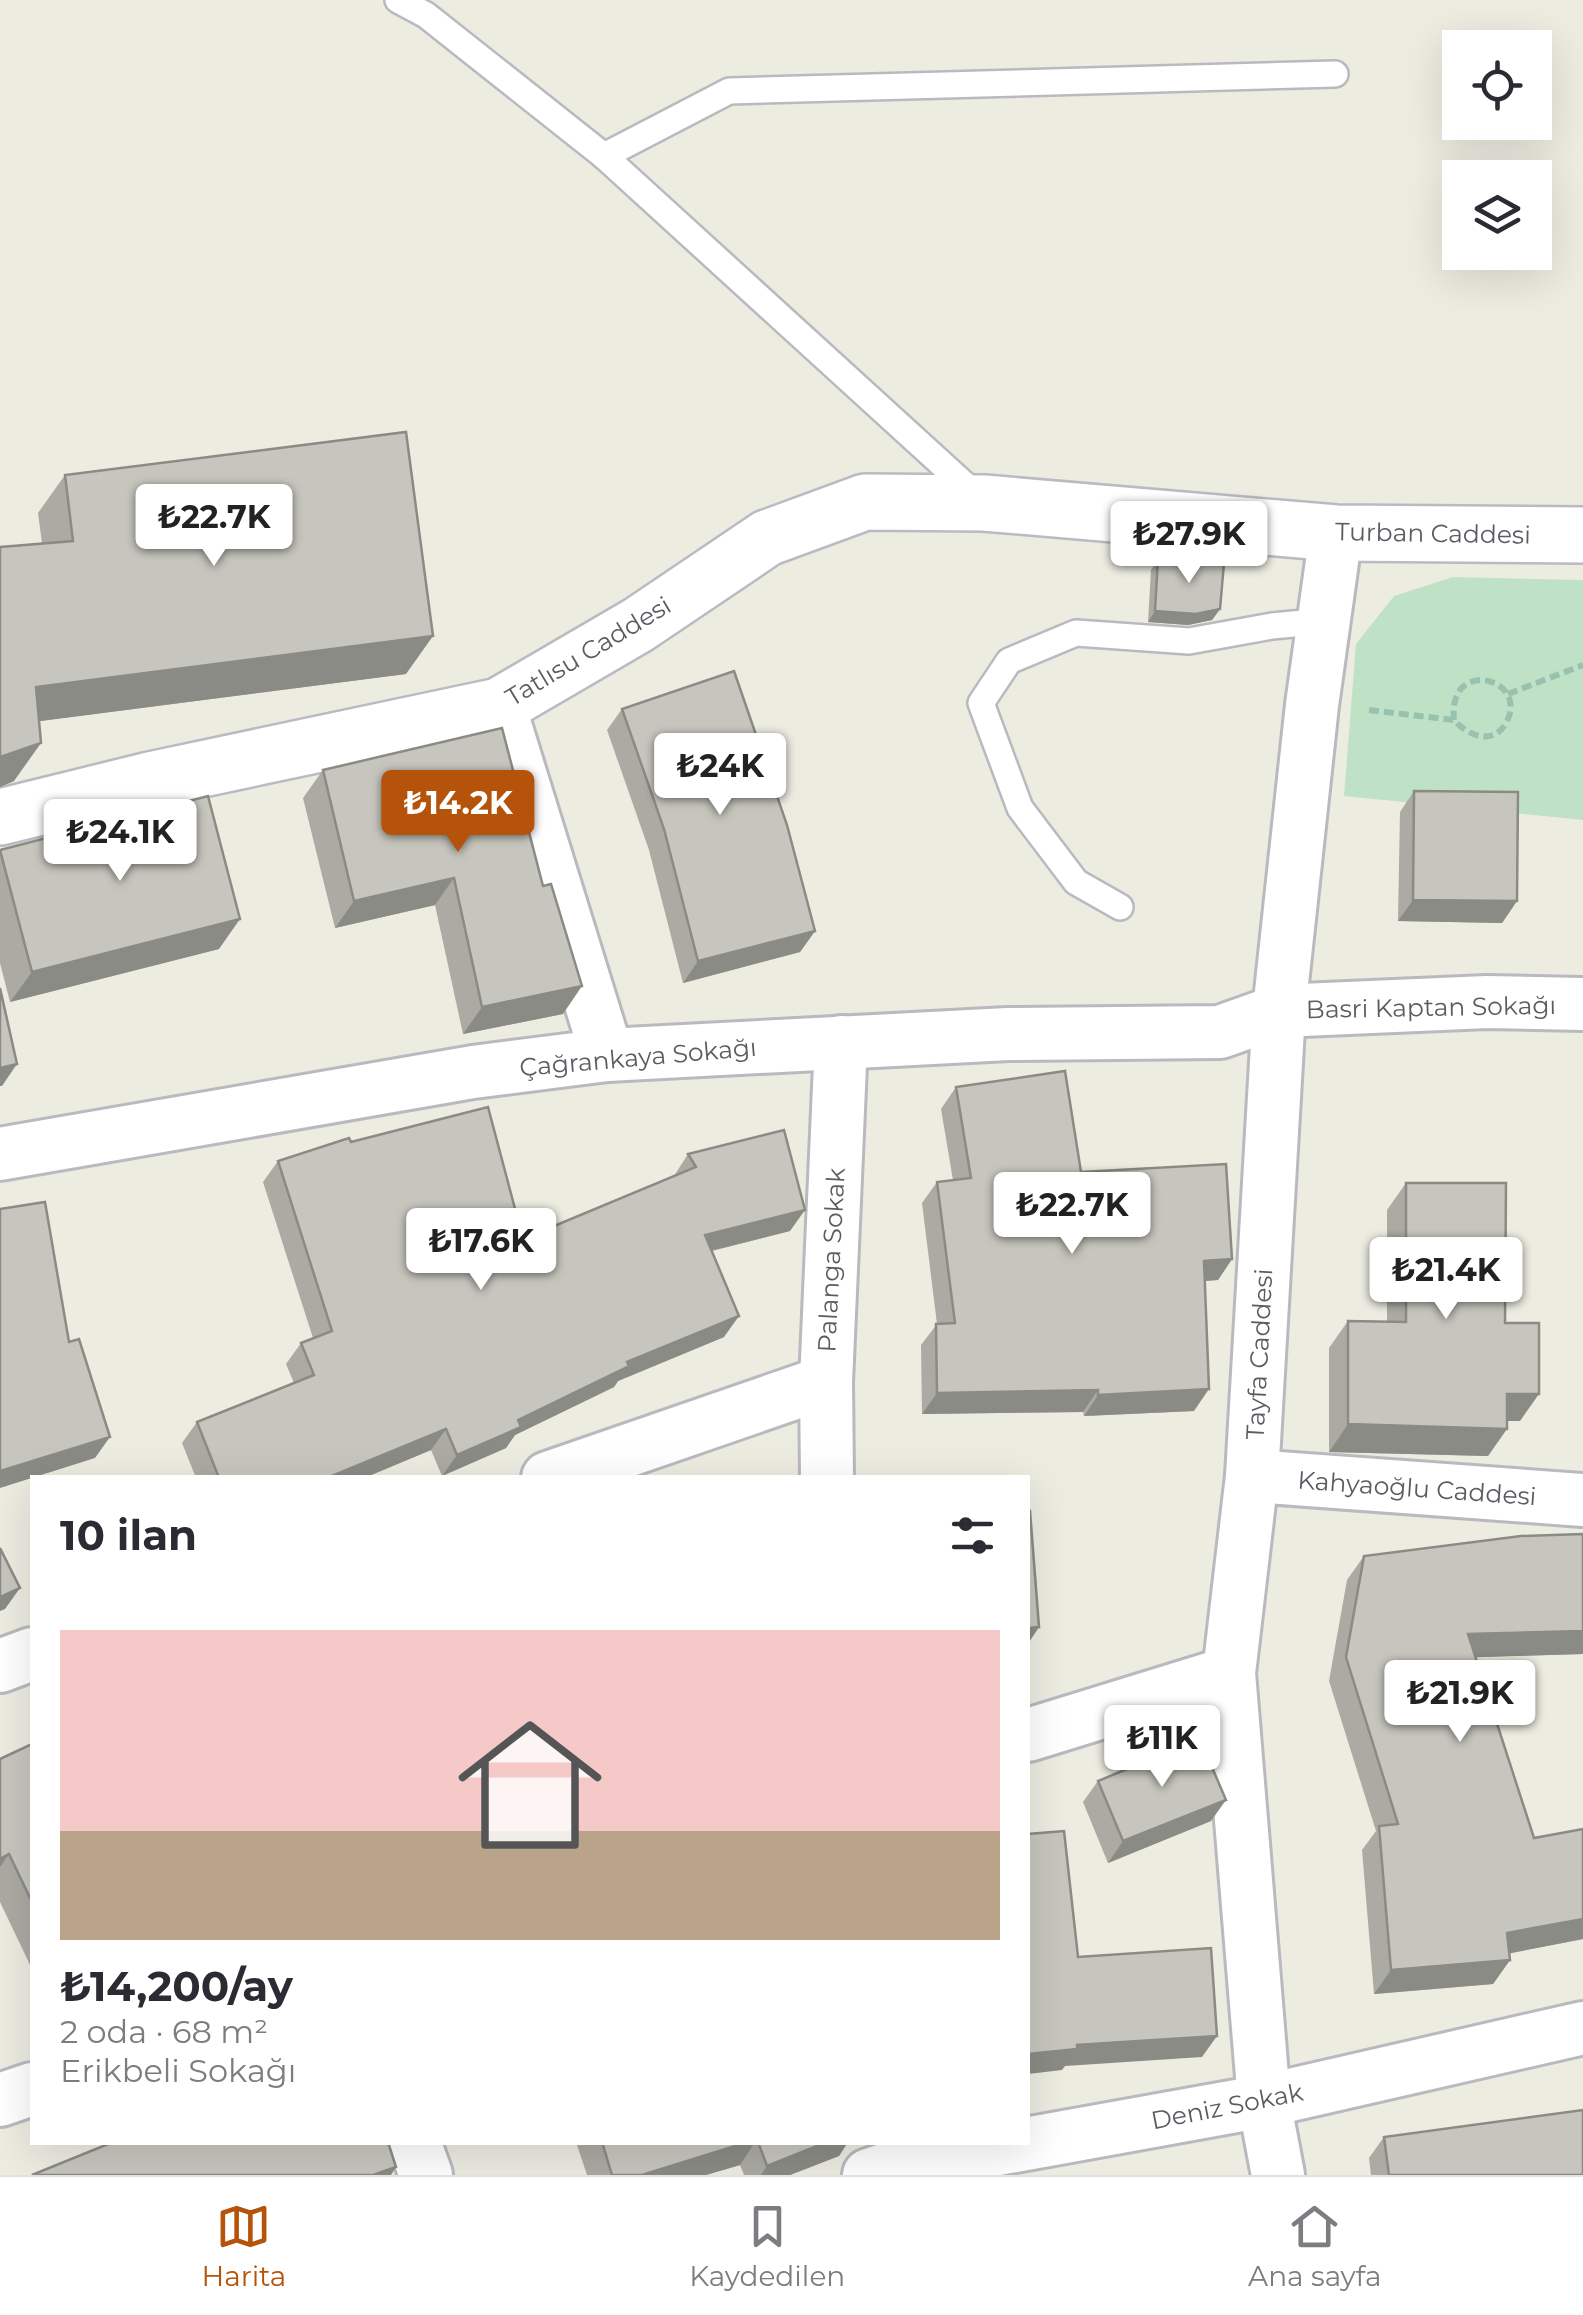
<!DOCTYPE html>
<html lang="tr">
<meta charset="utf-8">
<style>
:root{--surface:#fff;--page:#f7f7f7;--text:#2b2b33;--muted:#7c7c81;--line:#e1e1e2;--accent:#b45309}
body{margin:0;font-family:Montserrat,sans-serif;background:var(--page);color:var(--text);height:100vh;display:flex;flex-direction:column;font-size:38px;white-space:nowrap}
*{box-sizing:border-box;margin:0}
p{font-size:32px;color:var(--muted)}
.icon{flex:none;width:55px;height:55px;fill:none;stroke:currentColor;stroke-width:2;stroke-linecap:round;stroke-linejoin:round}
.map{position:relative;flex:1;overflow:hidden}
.panel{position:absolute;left:30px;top:1475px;width:1000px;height:670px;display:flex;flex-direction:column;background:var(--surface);border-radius:0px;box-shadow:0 10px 40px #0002}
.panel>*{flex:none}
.controls{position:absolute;left:1442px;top:30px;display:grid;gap:20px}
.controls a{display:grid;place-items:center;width:110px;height:110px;border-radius:0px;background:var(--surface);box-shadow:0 10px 40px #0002;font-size:50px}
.price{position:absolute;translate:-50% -85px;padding:0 22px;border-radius:10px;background:#fff;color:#222;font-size:32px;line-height:65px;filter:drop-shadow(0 2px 5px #0008)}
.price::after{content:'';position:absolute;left:50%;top:60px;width:30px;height:22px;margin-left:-15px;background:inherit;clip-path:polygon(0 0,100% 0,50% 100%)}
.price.selected{background:var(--accent);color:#fff}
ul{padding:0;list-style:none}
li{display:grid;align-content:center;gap:20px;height:530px;padding:0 30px}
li+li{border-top:2px solid var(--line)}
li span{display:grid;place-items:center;height:310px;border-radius:0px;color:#555}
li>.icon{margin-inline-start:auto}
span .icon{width:180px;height:180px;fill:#fffc;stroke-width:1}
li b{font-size:42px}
h2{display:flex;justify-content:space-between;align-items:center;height:120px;padding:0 30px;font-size:42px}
.menu{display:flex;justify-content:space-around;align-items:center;height:140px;border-top:2px solid var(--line);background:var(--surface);font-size:28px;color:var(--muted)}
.menu a{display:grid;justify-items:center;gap:5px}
.menu .selected{color:var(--accent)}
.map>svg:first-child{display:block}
</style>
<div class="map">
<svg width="1583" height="2175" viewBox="0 0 1583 2175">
<rect width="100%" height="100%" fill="#ecece1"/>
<!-- green -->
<path fill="#bfe2c7" d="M 1453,577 L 1583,580 L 1583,820 L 1344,796 L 1356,644 L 1394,596 Z"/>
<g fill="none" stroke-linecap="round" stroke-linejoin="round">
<!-- lane casing -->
<g stroke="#b9babf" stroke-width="30">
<g id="lane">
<path d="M 398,0 L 426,15 L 604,156 L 978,497"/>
<path d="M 604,156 L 729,91 L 1335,74"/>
<path d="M 1120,907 L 1076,882 L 1020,808 L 981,703 L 1009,661 L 1076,633 L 1189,641 L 1272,626 L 1325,621"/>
</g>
</g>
<!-- street casing -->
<g stroke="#b9babf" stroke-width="58">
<g id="street">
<path d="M 499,706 L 607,1055"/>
<path d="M 0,1154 L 473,1072 L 607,1055 L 1008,1034 L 1220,1032 L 1279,1011 L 1487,1002 L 1583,1004"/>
<path d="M 1252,1476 L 1583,1500"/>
<path d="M 548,1478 L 826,1382"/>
<path d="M 827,1478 L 826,1382 L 841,1042"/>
<path d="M 0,1666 L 32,1654"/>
<path d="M 1028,1735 L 1229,1673"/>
<path d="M 0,2100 L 32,2089"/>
<path d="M 414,2142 L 426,2175"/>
<path d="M 869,2175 L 887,2169 L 1264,2101 L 1583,2028"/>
<path d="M 1278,2175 L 1264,2101 L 1229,1673 L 1252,1476 L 1279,1011 L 1312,705 L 1336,533"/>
</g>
</g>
<!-- secondary casing -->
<g stroke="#babbc2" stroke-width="60">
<path id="secondary" d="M 0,817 L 150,780 L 499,706 L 638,625 L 767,538 L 865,502 L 984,503 L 1336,533 L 1583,535"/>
</g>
<!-- path -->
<g stroke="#99c2ae" stroke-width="6" stroke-dasharray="10 5" stroke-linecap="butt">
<path d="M 1508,694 L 1583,665"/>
<path d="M 1369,710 L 1454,720 C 1468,736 1493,746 1506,723 C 1531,678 1447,656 1454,720"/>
</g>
<!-- lane -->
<use href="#lane" stroke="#fff" stroke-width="25"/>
<!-- street -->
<use href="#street" stroke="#fff" stroke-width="52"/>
<!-- secondary -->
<use href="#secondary" stroke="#fff" stroke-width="55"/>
</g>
<!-- wall -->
<g fill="#abaaa3">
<path d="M 65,475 L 406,674 L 39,721 L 14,781 L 0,787 L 0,547 L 42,543 L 38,513 Z"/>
<path d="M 1158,559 L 1220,609 L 1212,620 L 1188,625 L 1148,622 L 1151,570 Z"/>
<path d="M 622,709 L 815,931 L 800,952 L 683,983 L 649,850 L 607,730 Z"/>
<path d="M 502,728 L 563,1014 L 463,1034 L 435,905 L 335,928 L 303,798 L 323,770 Z"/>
<path d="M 1414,791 L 1517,901 L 1502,923 L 1398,921 L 1400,812 Z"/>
<path d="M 0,850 L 219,949 L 10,1002 L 0,963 Z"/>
<path d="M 956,1087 L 1081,1172 L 1232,1259 L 1218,1280 L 1205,1281 L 1194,1411 L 1084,1416 L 1083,1412 L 922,1414 L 921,1345 L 937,1324 L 922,1203 L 937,1182 L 953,1180 L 941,1109 Z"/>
<path d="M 351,1142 L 523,1239 L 674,1176 L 688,1154 L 790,1231 L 712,1251 L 724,1337 L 618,1381 L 614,1387 L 515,1435 L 506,1448 L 442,1476 L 431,1450 L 364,1478 L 196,1478 L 182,1443 L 197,1422 L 294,1383 L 286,1364 L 301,1343 L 313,1338 L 263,1182 L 278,1161 Z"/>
<path d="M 1406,1183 L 1505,1323 L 1520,1421 L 1507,1421 L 1488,1456 L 1329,1452 L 1329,1348 L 1348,1321 L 1387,1322 L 1387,1210 Z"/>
<path d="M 1583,1534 L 1583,1654 L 1476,1657 L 1534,1838 L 1583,1939 L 1509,1953 L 1510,1960 L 1493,1984 L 1374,1994 L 1362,1850 L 1376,1831 L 1329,1681 L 1347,1580 L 1364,1556 Z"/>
<path d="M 32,1744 L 32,1969 L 0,1902 L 0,1759 Z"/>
<path d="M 1098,1781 L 1211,1821 L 1108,1863 L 1083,1802 Z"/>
<path d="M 1384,2137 L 1583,2175 L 1371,2175 L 1369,2158 Z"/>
<path d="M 576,2142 L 848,2142 L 839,2156 L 790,2175 L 744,2175 L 740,2165 L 706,2175 L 587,2175 Z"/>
</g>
<!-- shaded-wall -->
<g fill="#8b8b85">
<path d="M 1220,609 L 1212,620 L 1188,625 L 1148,622 L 1155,611 Z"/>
<path d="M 433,636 L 406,674 L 10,725 L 36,687 Z"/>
<path d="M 41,743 L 14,781 L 0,787 L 0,757 Z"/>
<path d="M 454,878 L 435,905 L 335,928 L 354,901 Z"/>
<path d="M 1413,900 L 1517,901 L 1502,923 L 1398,921 Z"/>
<path d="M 240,919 L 219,949 L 10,1002 L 32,972 Z"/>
<path d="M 815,931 L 800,952 L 683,983 L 698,961 Z"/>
<path d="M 582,986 L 563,1014 L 463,1034 L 482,1007 Z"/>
<path d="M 17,1064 L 2,1086 L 0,1086 L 0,1068 Z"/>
<path d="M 805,1210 L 790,1231 L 690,1256 L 705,1235 Z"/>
<path d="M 1232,1259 L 1218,1280 L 1189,1282 L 1204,1261 Z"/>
<path d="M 739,1316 L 724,1337 L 618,1381 L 614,1387 L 515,1435 L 506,1448 L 442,1476 L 457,1455 L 518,1420 L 627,1362 Z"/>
<path d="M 1209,1389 L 1194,1411 L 1084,1416 L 1098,1395 Z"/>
<path d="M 1098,1390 L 1083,1412 L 922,1414 L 937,1393 Z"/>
<path d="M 1507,1394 L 1539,1394 L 1520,1421 L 1488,1421 Z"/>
<path d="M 1348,1424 L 1507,1429 L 1488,1456 L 1329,1452 Z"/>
<path d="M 446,1429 L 431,1450 L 364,1478 L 327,1478 Z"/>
<path d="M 110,1437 L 95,1458 L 0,1488 L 0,1471 Z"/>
<path d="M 20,1588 L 5,1609 L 0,1611 L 0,1597 Z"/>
<path d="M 1039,1627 L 1028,1644 L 1028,1628 Z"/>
<path d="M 1583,1631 L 1583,1654 L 1451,1658 L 1468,1634 Z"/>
<path d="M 1226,1800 L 1211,1821 L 1108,1863 L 1123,1841 Z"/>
<path d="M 9,1854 L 0,1867 L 0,1859 Z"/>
<path d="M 1583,1919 L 1583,1939 L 1491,1957 L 1507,1933 Z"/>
<path d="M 1510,1960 L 1493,1984 L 1374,1994 L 1391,1970 Z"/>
<path d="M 1217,2036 L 1202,2057 L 1065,2066 L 1062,2070 L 1028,2074 L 1028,2054 L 1077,2045 Z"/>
<path d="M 748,2142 L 755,2142 L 740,2165 L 706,2175 L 642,2175 Z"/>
<path d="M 827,2142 L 848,2142 L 839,2156 L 790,2175 L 761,2175 L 767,2166 Z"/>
<path d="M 396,2167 L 391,2175 L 373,2175 Z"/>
</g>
<!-- building -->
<g fill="#c7c6be" stroke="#8b8b85" stroke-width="2.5">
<path d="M 406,432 L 433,636 L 36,687 L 41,743 L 0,757 L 0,547 L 73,541 L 65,475 Z"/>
<path d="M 1158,559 L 1224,563 L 1220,609 L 1196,614 L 1155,611 Z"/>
<path d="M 734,671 L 787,825 L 815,931 L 698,961 L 664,829 L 622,709 Z"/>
<path d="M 502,728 L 543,886 L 551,884 L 582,986 L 482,1007 L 454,878 L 354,901 L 323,770 Z"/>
<path d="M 1414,791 L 1518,792 L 1517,901 L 1413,900 Z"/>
<path d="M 208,796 L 240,919 L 32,972 L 0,850 Z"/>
<path d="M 0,988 L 17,1064 L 0,1068 Z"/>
<path d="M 1065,1071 L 1081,1172 L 1226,1164 L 1232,1259 L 1204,1261 L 1209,1389 L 1098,1395 L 1098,1390 L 937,1393 L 936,1324 L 955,1323 L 937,1182 L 971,1178 L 956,1087 Z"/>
<path d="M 488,1107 L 523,1239 L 696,1167 L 688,1154 L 784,1130 L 805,1210 L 705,1235 L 739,1316 L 627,1362 L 629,1366 L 518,1420 L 521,1427 L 457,1455 L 446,1429 L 327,1478 L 219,1478 L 197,1422 L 314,1375 L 301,1343 L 332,1331 L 278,1161 L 349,1138 L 351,1142 Z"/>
<path d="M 1406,1183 L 1506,1183 L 1505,1323 L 1539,1323 L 1539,1394 L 1507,1394 L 1507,1429 L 1348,1424 L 1348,1321 L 1406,1322 Z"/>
<path d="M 45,1202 L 69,1342 L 79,1339 L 110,1437 L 0,1471 L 0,1209 Z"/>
<path d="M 1028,1511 L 1030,1511 L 1039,1627 L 1028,1628 Z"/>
<path d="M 1583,1534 L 1583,1631 L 1468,1634 L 1534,1838 L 1583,1829 L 1583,1919 L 1507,1933 L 1510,1960 L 1391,1970 L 1379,1826 L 1398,1824 L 1346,1657 L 1364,1556 L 1521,1536 Z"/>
<path d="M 0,1548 L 20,1588 L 0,1597 Z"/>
<path d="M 1200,1739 L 1226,1800 L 1123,1841 L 1098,1781 Z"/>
<path d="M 32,1744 L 32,1902 L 9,1854 L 0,1859 L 0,1759 Z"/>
<path d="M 1064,1831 L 1078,1957 L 1211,1948 L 1217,2036 L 1077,2045 L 1077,2049 L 1028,2054 L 1028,1834 Z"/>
<path d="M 1583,2110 L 1583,2175 L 1389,2175 L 1384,2137 Z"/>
<path d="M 113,2142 L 388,2142 L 396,2167 L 373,2175 L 32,2175 Z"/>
<path d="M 602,2142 L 748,2142 L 642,2175 L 612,2175 Z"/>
<path d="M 758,2142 L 827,2142 L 767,2166 Z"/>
</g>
<g text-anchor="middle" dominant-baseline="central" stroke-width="8" stroke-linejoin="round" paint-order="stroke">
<!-- street labels -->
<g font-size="25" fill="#5a5c61" stroke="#fff">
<text transform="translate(1433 533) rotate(1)">Turban Caddesi</text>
<text transform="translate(588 651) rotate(-31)">Tatlısu Caddesi</text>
<text transform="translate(1431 1007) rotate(-1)">Basri Kaptan Sokağı</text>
<text transform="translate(638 1057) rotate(-5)">Çağrankaya Sokağı</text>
<text transform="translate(831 1260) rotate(-87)">Palanga Sokak</text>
<text transform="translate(1259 1354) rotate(-87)">Tayfa Caddesi</text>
<text transform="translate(1417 1488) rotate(4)">Kahyaoğlu Caddesi</text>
<text transform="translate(1227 2106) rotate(-11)">Deniz Sokak</text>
</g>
</g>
</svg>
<div class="controls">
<a><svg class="icon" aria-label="locate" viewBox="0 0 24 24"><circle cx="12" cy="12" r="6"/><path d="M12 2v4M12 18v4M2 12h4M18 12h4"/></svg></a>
<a><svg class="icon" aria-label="layers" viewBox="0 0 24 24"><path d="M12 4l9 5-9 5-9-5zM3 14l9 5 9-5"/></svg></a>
</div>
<b class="price" style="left:214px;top:569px">₺22.7K</b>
<b class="price" style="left:1189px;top:586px">₺27.9K</b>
<b class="price" style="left:720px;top:818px">₺24K</b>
<b class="price selected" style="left:458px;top:855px">₺14.2K</b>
<b class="price" style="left:120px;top:884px">₺24.1K</b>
<b class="price" style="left:1072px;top:1257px">₺22.7K</b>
<b class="price" style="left:481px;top:1293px">₺17.6K</b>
<b class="price" style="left:1446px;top:1322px">₺21.4K</b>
<b class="price" style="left:1460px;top:1745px">₺21.9K</b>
<b class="price" style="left:1162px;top:1790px">₺11K</b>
<section class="panel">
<h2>10 ilan<svg class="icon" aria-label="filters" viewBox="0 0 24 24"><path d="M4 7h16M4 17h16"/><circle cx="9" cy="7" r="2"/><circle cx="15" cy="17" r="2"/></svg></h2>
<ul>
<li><span style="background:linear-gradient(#f6c9c9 65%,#b9a48a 0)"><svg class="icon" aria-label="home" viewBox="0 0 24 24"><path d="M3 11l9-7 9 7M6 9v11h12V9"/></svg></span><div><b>₺14,200/ay</b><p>2 oda · 68 m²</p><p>Erikbeli Sokağı</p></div></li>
</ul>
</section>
</div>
<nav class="menu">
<a class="selected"><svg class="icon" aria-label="map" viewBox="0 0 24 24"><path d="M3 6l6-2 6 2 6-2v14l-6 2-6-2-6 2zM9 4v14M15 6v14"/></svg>Harita</a>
<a><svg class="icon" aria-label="saved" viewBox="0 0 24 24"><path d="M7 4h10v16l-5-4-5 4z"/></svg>Kaydedilen</a>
<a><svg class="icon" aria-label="home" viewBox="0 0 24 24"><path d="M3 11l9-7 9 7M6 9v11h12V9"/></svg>Ana sayfa</a>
</nav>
